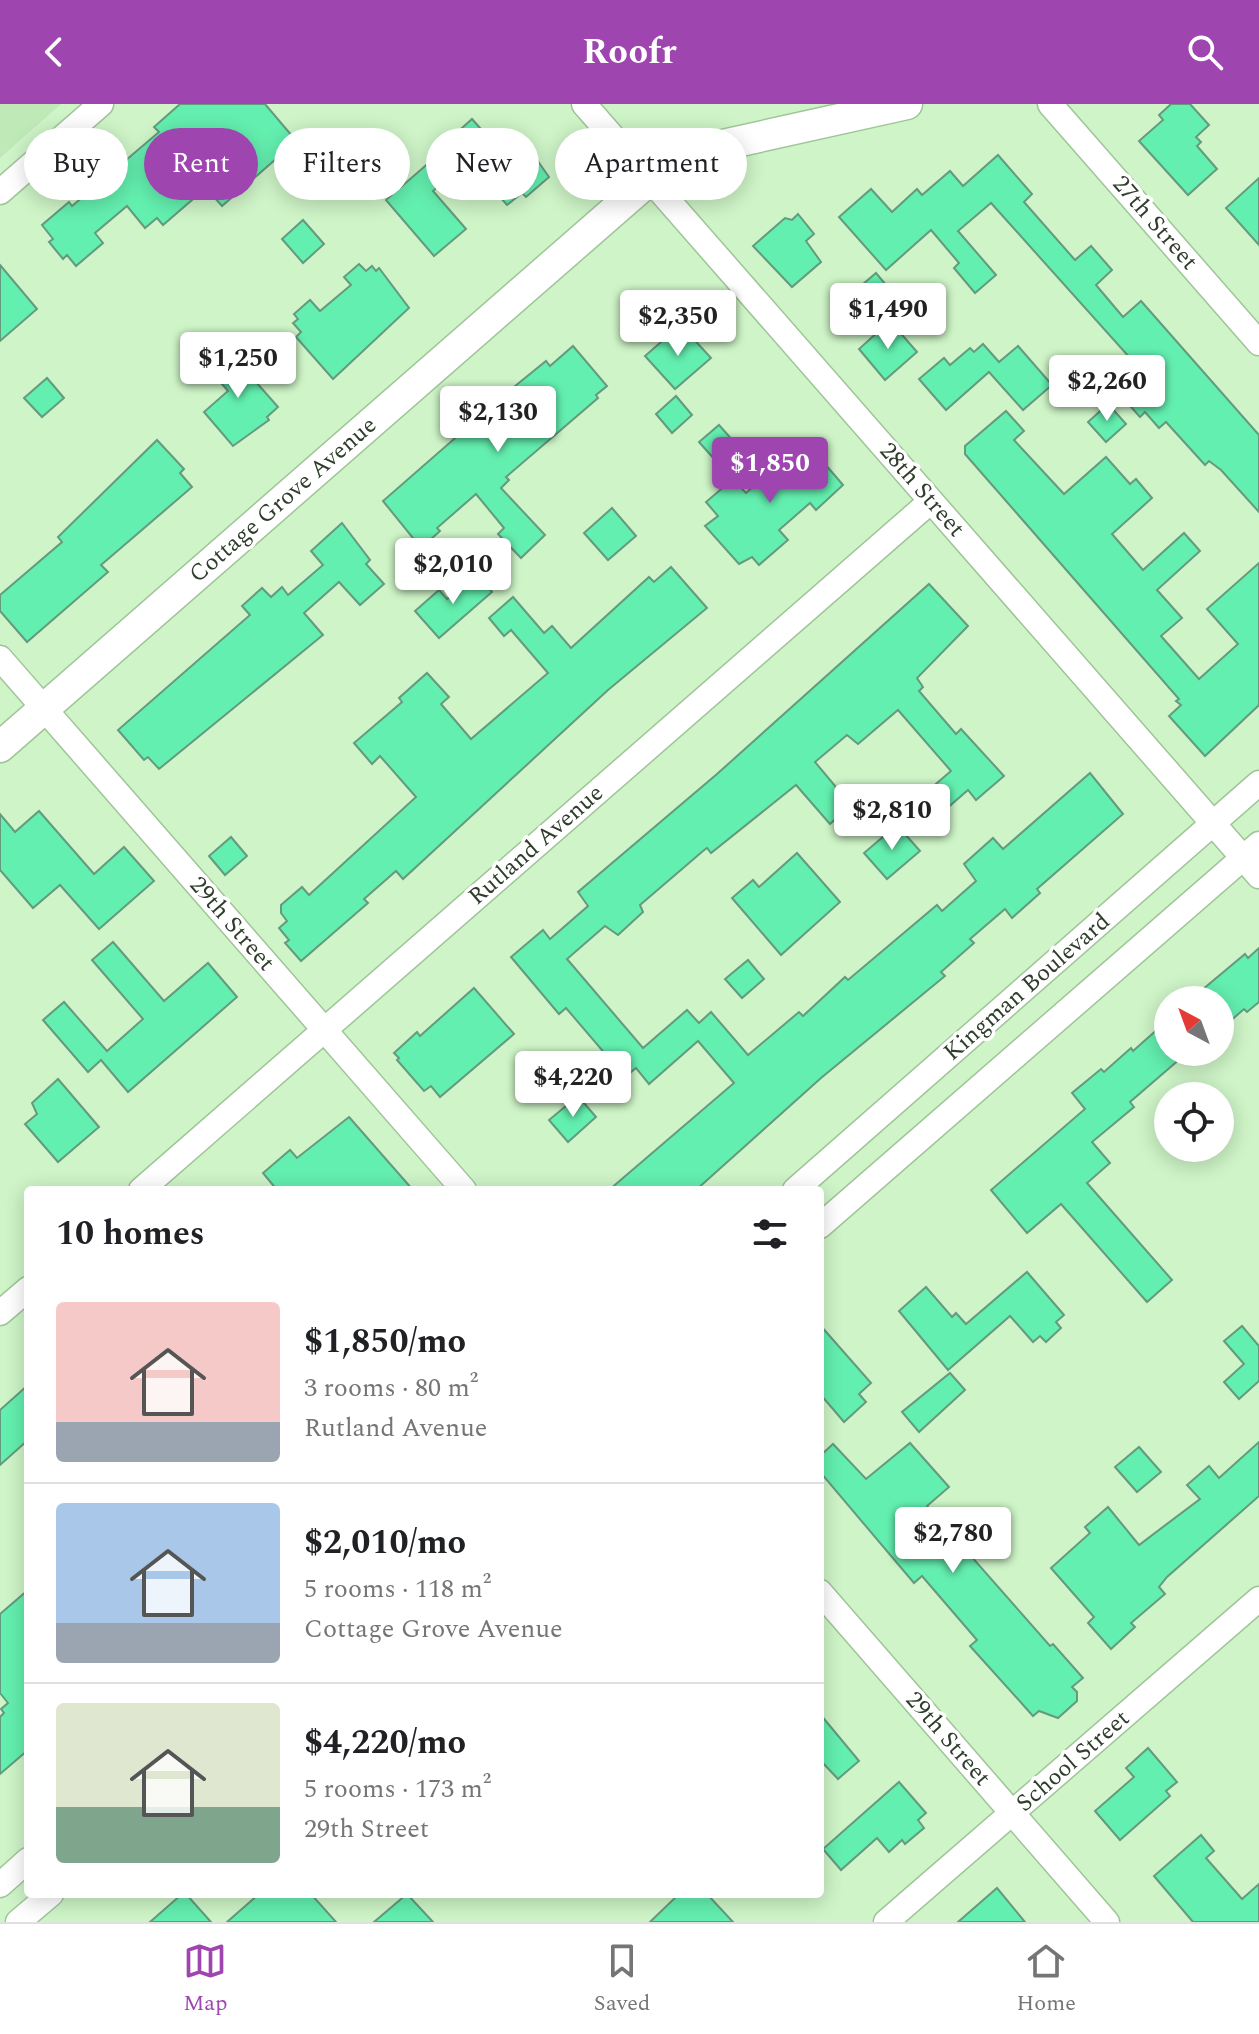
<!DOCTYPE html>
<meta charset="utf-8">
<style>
:root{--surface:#fff;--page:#f2f2f2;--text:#202124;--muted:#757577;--line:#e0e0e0;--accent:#9e45b0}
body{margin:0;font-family:Spectral,serif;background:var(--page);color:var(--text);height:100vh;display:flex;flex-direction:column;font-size:30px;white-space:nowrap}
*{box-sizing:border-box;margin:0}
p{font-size:26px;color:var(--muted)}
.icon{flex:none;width:44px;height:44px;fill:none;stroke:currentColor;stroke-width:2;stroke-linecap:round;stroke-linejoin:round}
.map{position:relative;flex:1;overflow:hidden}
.sheet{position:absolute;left:24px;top:1082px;width:800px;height:712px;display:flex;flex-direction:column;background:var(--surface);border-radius:8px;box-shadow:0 4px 20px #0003}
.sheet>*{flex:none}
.guide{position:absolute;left:24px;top:24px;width:800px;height:72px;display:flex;gap:16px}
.needle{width:52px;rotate:319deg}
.buttons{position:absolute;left:1154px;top:882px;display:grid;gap:16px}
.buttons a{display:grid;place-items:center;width:80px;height:80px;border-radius:50%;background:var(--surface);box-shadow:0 4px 20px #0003;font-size:40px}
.price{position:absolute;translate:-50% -68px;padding:0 18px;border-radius:8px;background:#fff;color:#222;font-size:26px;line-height:52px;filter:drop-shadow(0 2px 4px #0008)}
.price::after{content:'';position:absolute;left:50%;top:48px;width:24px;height:18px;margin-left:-12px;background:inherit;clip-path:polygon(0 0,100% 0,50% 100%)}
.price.on{background:var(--accent);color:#fff}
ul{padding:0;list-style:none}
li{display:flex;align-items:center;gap:24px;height:200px;padding:0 32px}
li+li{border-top:2px solid var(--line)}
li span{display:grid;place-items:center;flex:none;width:224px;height:160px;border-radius:8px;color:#555}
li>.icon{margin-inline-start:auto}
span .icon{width:96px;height:96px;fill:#fffc;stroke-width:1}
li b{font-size:34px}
h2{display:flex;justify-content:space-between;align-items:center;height:96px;padding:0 32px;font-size:34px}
.pill{padding:0 28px;border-radius:36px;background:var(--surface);box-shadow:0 4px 20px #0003;font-size:28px;line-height:72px}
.pill.on{background:var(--accent);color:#fff}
header{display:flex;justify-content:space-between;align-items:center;height:104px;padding:0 32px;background:var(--accent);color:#fff;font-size:36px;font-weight:700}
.menu{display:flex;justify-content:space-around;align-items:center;height:112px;border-top:2px solid var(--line);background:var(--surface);font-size:22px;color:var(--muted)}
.menu a{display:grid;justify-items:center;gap:4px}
.menu .on{color:var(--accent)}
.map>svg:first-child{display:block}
</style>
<header><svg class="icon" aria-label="back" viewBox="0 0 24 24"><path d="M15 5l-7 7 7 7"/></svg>Roofr<svg class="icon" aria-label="search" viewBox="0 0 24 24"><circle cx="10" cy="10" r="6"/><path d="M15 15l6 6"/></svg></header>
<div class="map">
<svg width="1259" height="1818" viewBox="0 0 1259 1818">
<rect width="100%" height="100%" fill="#cef4c7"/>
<!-- built -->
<path fill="#bfeab7" d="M 0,0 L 61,0 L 0,54 Z"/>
<!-- building -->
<g fill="#63efaf" stroke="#649a7e" stroke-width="2">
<path d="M 180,0 L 265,0 L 298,39 L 306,32 L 327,56 L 298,81 L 276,55 L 222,102 L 206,84 L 163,121 L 157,114 L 145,124 L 127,102 L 95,129 L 103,139 L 76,162 L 67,151 L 63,155 L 49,138 L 53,135 L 42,121 L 69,98 L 72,102 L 159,28 L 154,23 Z"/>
<path d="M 1171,0 L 1190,0 L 1209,21 L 1196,33 L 1201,38 L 1197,42 L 1217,65 L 1188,91 L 1139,37 L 1163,16 L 1159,11 Z"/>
<path d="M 472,15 L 488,33 L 494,28 L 504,40 L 515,35 L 525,46 L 530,46 L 549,73 L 526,93 L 522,89 L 507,101 L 468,57 L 433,87 L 466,125 L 434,152 L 386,96 L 455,36 L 452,33 Z"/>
<path d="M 998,51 L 1032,90 L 1024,98 L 1075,156 L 1091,142 L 1112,166 L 1096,181 L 1123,213 L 1141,197 L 1259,331 L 1259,408 L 1221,366 L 1209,357 L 1205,361 L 1166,318 L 1159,324 L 1145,308 L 1140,313 L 1124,295 L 1148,274 L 991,99 L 958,127 L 996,171 L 975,189 L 954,164 L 959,159 L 931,126 L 886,166 L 839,113 L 871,85 L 892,108 L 917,85 L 922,91 L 950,67 L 963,82 Z"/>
<path d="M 1259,74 L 1259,141 L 1226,104 Z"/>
<path d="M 798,110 L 814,130 L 806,137 L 821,158 L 792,183 L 753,142 L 785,114 L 792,116 Z"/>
<path d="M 303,116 L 324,140 L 303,159 L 282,135 Z"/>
<path d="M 359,160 L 366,167 L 372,162 L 376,167 L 379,164 L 409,204 L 333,275 L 296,233 L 301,228 L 293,219 L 298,215 L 294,210 L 310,196 L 320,207 L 351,181 L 344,173 Z"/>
<path d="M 0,161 L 37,205 L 0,237 Z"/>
<path d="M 876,169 L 891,187 L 872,204 L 856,186 Z"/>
<path d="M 890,217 L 917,248 L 885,276 L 859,245 Z"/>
<path d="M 677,224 L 686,234 L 690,231 L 711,254 L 675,285 L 645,252 Z"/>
<path d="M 983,240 L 999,258 L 1018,242 L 1052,281 L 1023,306 L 989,268 L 946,306 L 919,275 L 944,254 L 950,261 L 970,244 L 974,248 Z"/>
<path d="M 573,242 L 607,282 L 596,291 L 598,294 L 506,373 L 509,376 L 501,384 L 545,431 L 521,454 L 498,430 L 504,424 L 476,390 L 437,424 L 440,427 L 421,444 L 383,397 L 509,287 L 546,257 L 550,262 Z"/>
<path d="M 225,243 L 278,303 L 267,313 L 269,316 L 233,342 L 204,308 L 228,287 L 205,260 Z"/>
<path d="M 47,274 L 64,294 L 42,313 L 24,294 Z"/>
<path d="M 676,292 L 692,311 L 672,329 L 656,310 Z"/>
<path d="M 1108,300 L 1126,320 L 1106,338 L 1088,318 Z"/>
<path d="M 1006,307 L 1024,327 L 1014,336 L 1064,390 L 1106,353 L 1130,380 L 1136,375 L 1152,394 L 1112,430 L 1143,466 L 1184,429 L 1200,447 L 1157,486 L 1182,514 L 1161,532 L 1199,575 L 1238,540 L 1207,505 L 1259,459 L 1259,601 L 1205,652 L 1169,612 L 1181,601 L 1176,597 L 1179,595 L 965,350 L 965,342 Z"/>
<path d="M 719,321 L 735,339 L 716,357 L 699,338 Z"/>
<path d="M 157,336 L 184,365 L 180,369 L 192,383 L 101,461 L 108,468 L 27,538 L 0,507 L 0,491 L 62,438 L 58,433 Z"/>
<path d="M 807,339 L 843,381 L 816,406 L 810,399 L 779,426 L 788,436 L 759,461 L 752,453 L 739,460 L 705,422 L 718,412 L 706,398 L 733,375 L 746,389 L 788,350 L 791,354 Z"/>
<path d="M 612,404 L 636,432 L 608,456 L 584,429 Z"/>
<path d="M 342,419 L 370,456 L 366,460 L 384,480 L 360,501 L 339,478 L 304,509 L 323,531 L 159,665 L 148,653 L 144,656 L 118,626 L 250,511 L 242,502 L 262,484 L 271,493 L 282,483 L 288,491 L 323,461 L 311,447 Z"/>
<path d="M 671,463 L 707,504 L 608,586 L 403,775 L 396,767 L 364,795 L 368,799 L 301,857 L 285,839 L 289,836 L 279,824 L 287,817 L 281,809 L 281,801 L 302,783 L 309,791 L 416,693 L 380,652 L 372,660 L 354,639 L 402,598 L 399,594 L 427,569 L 449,593 L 441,600 L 471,635 L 548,569 L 511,526 L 504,532 L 489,514 L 513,493 L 544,529 L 552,522 L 571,544 L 649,473 L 654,478 Z"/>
<path d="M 477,470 L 492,488 L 439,534 L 415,507 L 439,486 L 447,495 Z"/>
<path d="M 929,480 L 968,522 L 917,574 L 923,583 L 919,587 L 956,630 L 961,625 L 1004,672 L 976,696 L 968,686 L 945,706 L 929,686 L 951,667 L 898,606 L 858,640 L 847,631 L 815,658 L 851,701 L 830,720 L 796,681 L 711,749 L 707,744 L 703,747 L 640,801 L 643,808 L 618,831 L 605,822 L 567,855 L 643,944 L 687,906 L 699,919 L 711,908 L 748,951 L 799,908 L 803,912 L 845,873 L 848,876 L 937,801 L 942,807 L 976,777 L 964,760 L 993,734 L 1003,745 L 1090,669 L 1123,710 L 1037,785 L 1040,789 L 1012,814 L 1005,805 L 970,835 L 974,839 L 941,868 L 945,872 L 821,974 L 696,1086 L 609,1086 L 734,979 L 698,937 L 649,980 L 636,964 L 625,973 L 566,904 L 559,910 L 511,853 L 543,826 L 550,835 L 588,802 L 578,788 L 717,670 Z"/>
<path d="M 39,707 L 94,770 L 124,743 L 154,777 L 99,825 L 60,781 L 33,804 L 0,766 L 0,710 L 15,728 Z"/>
<path d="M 897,721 L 920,747 L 887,775 L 864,749 Z"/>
<path d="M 231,733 L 247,752 L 225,771 L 209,752 Z"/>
<path d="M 797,749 L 840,798 L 781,851 L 732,794 L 753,776 L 759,783 Z"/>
<path d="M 113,838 L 164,897 L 208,859 L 237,893 L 128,988 L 101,956 L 88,968 L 43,916 L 64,898 L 107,947 L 143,915 L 92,856 Z"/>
<path d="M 1259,844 L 1259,898 L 1247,908 L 1244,905 L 1220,926 L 1220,896 L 1190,896 L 1245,850 L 1248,854 Z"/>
<path d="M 748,856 L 764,875 L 742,894 L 725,875 Z"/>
<path d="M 474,884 L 514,930 L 440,993 L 431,982 L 424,987 L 397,956 L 399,954 L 394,949 L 417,928 L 420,932 Z"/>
<path d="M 1168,916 L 1168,948 L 1188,948 L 1130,998 L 1134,1003 L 1092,1038 L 1110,1059 L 1087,1079 L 1172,1176 L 1147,1198 L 1061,1100 L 1027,1129 L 991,1086 L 1085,1005 L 1072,989 L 1101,965 L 1104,968 L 1131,944 L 1133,947 Z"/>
<path d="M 58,975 L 99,1023 L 58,1058 L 25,1020 L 37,1010 L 32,999 Z"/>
<path d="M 578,992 L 596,1013 L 568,1038 L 549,1016 Z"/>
<path d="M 349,1013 L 413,1086 L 277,1086 L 263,1069 L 290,1046 L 297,1054 Z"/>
<path d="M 1027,1168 L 1064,1211 L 1056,1218 L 1061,1224 L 1046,1238 L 1040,1232 L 1033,1238 L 1010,1212 L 948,1266 L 899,1207 L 926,1183 L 952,1213 L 956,1209 L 966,1220 Z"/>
<path d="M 820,1221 L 871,1279 L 859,1290 L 866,1298 L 844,1318 L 820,1290 Z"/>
<path d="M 1242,1222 L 1259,1242 L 1259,1277 L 1239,1295 L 1224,1278 L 1244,1260 L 1224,1237 Z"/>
<path d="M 950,1269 L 965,1286 L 919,1328 L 902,1308 Z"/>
<path d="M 28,1281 L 28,1336 L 0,1361 L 0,1306 Z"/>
<path d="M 1259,1338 L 1259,1392 L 1167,1473 L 1159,1483 L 1165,1490 L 1131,1519 L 1135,1523 L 1111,1545 L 1088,1519 L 1094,1513 L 1051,1464 L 1090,1429 L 1085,1423 L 1108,1403 L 1139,1441 L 1200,1395 L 1187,1381 L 1209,1362 L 1219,1374 Z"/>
<path d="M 910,1339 L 949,1383 L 927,1402 L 1050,1542 L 1053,1540 L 1083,1574 L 1072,1583 L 1077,1588 L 1077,1597 L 1058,1614 L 1039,1607 L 1033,1612 L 970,1542 L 977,1536 L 922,1472 L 914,1479 L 820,1368 L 820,1352 L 833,1340 L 866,1375 Z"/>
<path d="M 1139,1343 L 1161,1368 L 1137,1388 L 1115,1363 Z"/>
<path d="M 28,1486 L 28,1646 L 0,1670 L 0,1613 L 4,1609 L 1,1605 L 8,1599 L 0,1589 L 0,1510 Z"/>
<path d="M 820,1610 L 859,1657 L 838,1675 L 820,1656 Z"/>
<path d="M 1148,1644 L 1177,1678 L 1166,1687 L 1170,1692 L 1120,1736 L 1095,1707 L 1134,1673 L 1126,1664 Z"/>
<path d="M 899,1678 L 926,1709 L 918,1716 L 924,1724 L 905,1740 L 902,1736 L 889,1748 L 877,1734 L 841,1766 L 823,1745 Z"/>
<path d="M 1201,1731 L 1214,1747 L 1206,1754 L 1242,1795 L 1259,1780 L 1259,1818 L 1193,1818 L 1154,1772 Z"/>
<path d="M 997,1784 L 1025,1818 L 958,1818 Z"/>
<path d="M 182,1790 L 186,1790 L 211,1818 L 150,1818 Z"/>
<path d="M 259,1790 L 311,1790 L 336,1818 L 227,1818 Z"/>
<path d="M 407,1790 L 433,1818 L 374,1818 Z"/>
<path d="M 679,1790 L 707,1790 L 733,1818 L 650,1818 Z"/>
</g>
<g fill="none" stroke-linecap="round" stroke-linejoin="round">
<!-- minor casing -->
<g stroke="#a0c499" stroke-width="27">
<g id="minor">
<path d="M 584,0 L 1259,772"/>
<path d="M 1050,0 L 1259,239"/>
<path d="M 0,88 L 101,0"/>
<path d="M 0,554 L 464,1086"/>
<path d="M 141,1086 L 931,397"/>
<path d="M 795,1086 L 1259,679"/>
<path d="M 820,1122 L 1259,740"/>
<path d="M 0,1209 L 28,1185"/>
<path d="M 820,1488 L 1107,1818"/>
<path d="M 0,1781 L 28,1756"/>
<path d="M 18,1818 L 51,1790"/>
<path d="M 886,1818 L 1259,1495"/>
</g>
</g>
<!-- tertiary casing -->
<g stroke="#a0c499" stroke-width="33">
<path id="tertiary" d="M 0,643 L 670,58 L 682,50 L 907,0"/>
</g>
<!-- minor -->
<use href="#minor" stroke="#fff" stroke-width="24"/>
<!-- tertiary -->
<use href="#tertiary" stroke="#fff" stroke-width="30"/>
</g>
<g text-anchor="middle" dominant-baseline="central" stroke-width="7" stroke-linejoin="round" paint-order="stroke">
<!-- street labels -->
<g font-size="24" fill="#2f3d2c" stroke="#fff">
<text transform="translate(1155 119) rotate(49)">27th Street</text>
<text transform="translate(922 386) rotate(49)">28th Street</text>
<text transform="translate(283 396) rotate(-41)">Cottage Grove Avenue</text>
<text transform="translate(536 741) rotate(-41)">Rutland Avenue</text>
<text transform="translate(232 820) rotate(49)">29th Street</text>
<text transform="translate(1027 883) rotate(-41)">Kingman Boulevard</text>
<text transform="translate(948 1635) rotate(49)">29th Street</text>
<text transform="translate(1073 1657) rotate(-41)">School Street</text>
</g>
</g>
</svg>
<div class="buttons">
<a><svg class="needle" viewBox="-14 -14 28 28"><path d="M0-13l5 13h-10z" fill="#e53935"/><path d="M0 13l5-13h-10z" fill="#757577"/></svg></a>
<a><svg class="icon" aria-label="locate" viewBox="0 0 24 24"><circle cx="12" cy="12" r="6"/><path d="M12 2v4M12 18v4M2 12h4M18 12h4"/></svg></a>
</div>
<b class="price" style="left:888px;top:247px">$1,490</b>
<b class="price" style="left:678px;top:254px">$2,350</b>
<b class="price" style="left:238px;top:296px">$1,250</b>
<b class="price" style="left:1107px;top:319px">$2,260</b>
<b class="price" style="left:498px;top:350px">$2,130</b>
<b class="price on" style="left:770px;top:401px">$1,850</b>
<b class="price" style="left:453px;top:502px">$2,010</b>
<b class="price" style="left:892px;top:748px">$2,810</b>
<b class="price" style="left:573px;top:1015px">$4,220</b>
<b class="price" style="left:953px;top:1471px">$2,780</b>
<div class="guide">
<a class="pill">Buy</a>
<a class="pill on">Rent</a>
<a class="pill">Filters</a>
<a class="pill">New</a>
<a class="pill">Apartment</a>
</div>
<section class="sheet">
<h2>10 homes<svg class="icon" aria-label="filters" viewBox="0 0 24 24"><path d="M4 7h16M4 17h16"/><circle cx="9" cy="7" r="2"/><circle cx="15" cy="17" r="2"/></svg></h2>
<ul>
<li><span style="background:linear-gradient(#f6c9c9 75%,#9aa5b1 0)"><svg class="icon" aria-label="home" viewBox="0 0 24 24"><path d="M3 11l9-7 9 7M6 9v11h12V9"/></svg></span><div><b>$1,850/mo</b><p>3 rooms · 80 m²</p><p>Rutland Avenue</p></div></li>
<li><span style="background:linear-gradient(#a9c7e8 75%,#9aa5b1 0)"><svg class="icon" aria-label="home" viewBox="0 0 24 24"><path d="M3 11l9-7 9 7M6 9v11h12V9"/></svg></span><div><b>$2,010/mo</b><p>5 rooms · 118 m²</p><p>Cottage Grove Avenue</p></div></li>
<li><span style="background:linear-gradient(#dfe7d0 65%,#7fa58c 0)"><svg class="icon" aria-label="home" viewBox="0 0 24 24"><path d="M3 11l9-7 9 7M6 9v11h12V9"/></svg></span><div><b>$4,220/mo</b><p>5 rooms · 173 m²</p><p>29th Street</p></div></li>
</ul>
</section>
</div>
<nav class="menu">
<a class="on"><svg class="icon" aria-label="map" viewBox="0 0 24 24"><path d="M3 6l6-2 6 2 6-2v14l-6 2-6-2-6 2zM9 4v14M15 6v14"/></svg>Map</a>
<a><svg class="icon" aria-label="saved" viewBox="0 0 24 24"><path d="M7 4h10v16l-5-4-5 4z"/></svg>Saved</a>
<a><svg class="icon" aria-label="home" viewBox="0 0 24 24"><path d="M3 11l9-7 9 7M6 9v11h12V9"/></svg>Home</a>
</nav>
